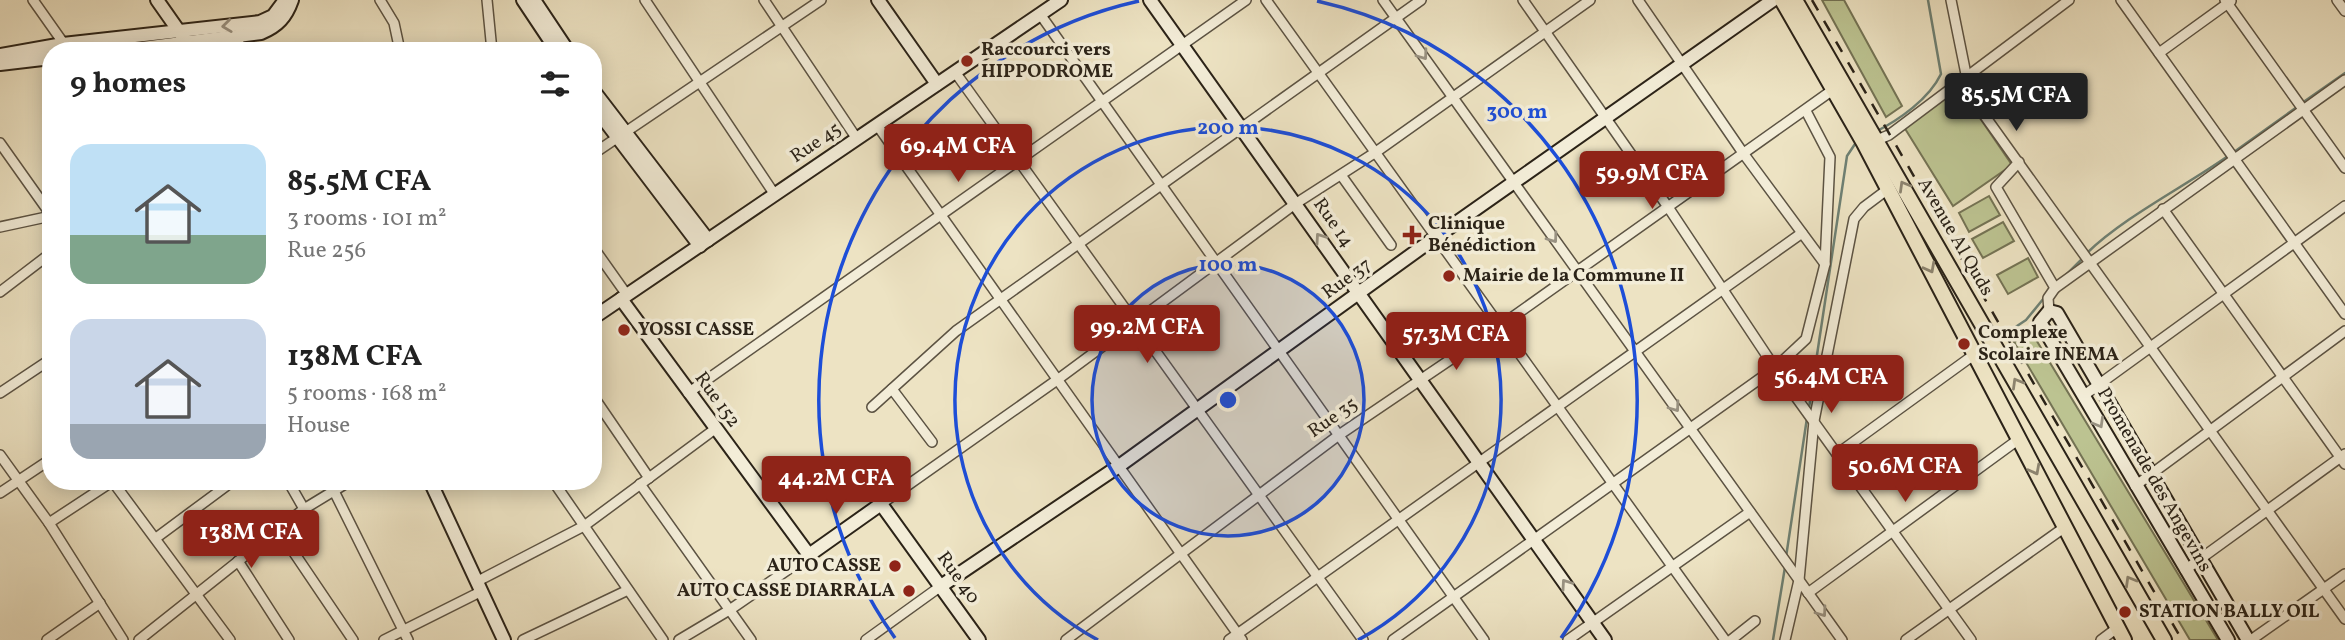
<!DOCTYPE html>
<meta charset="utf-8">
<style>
:root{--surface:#fff;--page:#f6f6f6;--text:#222;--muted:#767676;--accent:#8f2418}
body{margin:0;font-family:Vollkorn,serif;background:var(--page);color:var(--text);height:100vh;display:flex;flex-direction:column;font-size:26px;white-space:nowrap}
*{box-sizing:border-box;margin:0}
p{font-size:23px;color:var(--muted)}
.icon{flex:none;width:38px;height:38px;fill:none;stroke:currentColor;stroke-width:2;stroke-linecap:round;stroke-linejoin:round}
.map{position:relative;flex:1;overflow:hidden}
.details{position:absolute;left:42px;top:42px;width:560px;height:448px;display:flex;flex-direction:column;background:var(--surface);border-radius:28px;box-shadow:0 4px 18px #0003}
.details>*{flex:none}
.price{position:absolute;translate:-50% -60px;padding:0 16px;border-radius:7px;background:var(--accent);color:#fff;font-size:23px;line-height:46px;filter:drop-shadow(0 2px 4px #0008)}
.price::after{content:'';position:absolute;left:50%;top:42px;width:21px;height:16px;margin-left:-10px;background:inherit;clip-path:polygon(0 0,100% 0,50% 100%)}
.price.on{background:#222;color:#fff}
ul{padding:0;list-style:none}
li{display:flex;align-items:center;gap:21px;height:175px;padding:0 28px}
li span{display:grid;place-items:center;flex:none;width:196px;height:140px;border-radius:21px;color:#555}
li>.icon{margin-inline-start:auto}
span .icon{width:84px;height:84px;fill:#fffc;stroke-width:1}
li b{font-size:30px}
h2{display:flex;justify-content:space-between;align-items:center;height:84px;padding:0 28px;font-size:30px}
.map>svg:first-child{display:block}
</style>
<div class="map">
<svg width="2345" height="640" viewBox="0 0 2345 640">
<rect width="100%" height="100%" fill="#ede3c3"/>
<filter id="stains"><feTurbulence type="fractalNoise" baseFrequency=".00286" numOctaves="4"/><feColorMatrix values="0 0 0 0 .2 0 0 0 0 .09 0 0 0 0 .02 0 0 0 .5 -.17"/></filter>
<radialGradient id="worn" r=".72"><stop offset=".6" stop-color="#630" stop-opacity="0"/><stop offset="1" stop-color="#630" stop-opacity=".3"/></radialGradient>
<!-- green -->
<g fill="#bcc391" stroke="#747354" stroke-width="2">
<path d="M 1822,0 L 1844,0 L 1902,106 L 1886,117 Z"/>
<path d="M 1958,86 L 2012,165 L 1953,206 L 1904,127 Z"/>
<path d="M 1989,196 L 2000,215 L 1969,232 L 1959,213 Z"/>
<path d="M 2003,222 L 2014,241 L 1983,258 L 1972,239 Z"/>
<path d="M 2028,258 L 2038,277 L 2008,294 L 1997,275 Z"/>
<path d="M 2032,333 L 2218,640 L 2190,640 L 2014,342 Z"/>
</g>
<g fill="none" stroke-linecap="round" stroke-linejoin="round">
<!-- stream -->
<g stroke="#6e8073" stroke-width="2.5">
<path d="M 2302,103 L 2345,73"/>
<path d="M 1875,132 C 1899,120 1929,99 1941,74 L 1928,0"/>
<path d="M 2234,152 L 2297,107"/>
<path d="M 2087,253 C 2124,217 2184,187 2228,156"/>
<path d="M 2065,276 L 2083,258"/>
<path d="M 2008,332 L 2026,320 L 2044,298"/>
<path d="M 1809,408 L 1847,156 L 1857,141"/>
<path d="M 1786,557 L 1807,418"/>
<path d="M 1773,640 L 1785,567"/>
</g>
<!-- street casing -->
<g stroke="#5c5343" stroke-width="12">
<g id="street">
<path d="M 33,0 L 69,51"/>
<path d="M 380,0 L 394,23 L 400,51"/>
<path d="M 487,0 L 492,51"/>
<path d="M 645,0 L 775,195"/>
<path d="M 764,0 L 857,139"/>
<path d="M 1266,0 L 1725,640"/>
<path d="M 1383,0 L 1842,640"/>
<path d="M 1523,0 L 1668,207 L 1775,368 L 1971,640"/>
<path d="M 1638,0 L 1743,153 L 1825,264"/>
<path d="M 1951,0 L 1969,89 L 1977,105 L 2345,619"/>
<path d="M 2121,0 L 2345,314"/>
<path d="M 2225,0 L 2345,168"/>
<path d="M 2337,0 L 2345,11"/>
<path d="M 1040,14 L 1484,640"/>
<path d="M 238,36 L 240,51"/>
<path d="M 2159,53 L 2231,1"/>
<path d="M 955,72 L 1363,640"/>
<path d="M 877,125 L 1242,640"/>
<path d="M 1877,140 L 1889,135 L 2069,0"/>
<path d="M 0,143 L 51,215"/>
<path d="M 593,154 L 821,0"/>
<path d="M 2019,162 L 1996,187 L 2055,288"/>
<path d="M 1341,175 L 1391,245"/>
<path d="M 2163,209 L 2345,464"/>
<path d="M 0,227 L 51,216"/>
<path d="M 593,247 L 627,295"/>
<path d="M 0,292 L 51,253"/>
<path d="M 2049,311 L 2048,298 L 2055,288 L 2345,80"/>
<path d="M 892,389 L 932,442"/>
<path d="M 0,393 L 51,359"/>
<path d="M 688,393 L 1246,0"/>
<path d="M 593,396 L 649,478"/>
<path d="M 2083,396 L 2345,206"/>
<path d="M 872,407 L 956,331 L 1421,0"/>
<path d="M 1837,454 L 1975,354"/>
<path d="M 0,455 L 49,523 L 123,640"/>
<path d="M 288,481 L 304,509"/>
<path d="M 329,481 L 408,640"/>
<path d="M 553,481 L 663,640"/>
<path d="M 113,482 L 230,640"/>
<path d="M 640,484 L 751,640"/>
<path d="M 2135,486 L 2345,331"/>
<path d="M 0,493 L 51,459"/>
<path d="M 881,504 L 1057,380 L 1295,204 L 1376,152 L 1590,0"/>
<path d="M 49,523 L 113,481"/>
<path d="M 278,529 L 353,640"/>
<path d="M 156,538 L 233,481"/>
<path d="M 238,561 L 289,640"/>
<path d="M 2185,570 L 2345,454"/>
<path d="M 478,581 L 584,526 L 715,429"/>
<path d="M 1808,593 L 2019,439"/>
<path d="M 47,640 L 100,603"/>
<path d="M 139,640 L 304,509 L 350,481"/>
<path d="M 384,640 L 482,591"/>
<path d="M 523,640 L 628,590"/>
<path d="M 679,640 L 731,609 L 809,555"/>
<path d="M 866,640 L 941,586"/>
<path d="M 1066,640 L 1339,435 L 1500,326 L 1834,89"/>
<path d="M 1229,640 L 1802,233"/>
<path d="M 1393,640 L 1775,368 L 1806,339 L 1825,264 L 1830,157 L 1806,111"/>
<path d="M 1568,640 L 1750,512"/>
<path d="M 1731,640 L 1755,621"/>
<path d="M 1785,640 L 1799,580 L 1814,421 L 1854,219 L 1864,207 L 1888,189"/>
<path d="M 1906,640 L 2065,527"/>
<path d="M 2101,640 L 2117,628"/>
<path d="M 2251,640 L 2345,574"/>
</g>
</g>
<!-- secondary casing -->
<g stroke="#2b2318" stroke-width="16">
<g id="secondary">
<path d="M 157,0 L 183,37"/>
<path d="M 523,0 L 557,51"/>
<path d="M 534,0 L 568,51"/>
<path d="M 878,0 L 937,84"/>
<path d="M 1150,0 L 1605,640"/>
<path d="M 119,51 L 261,33 C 278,26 286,17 292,0"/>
<path d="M 0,55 L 63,44 L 260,22 L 273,16 L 285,0"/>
<path d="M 0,64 L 51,58"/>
<path d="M 593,90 L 708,240"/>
<path d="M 593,105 L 700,246"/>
<path d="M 621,299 L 809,555 L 881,504 L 979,640"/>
<path d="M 593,318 L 1061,0"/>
<path d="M 430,481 L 504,640"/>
<path d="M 941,586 L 1119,466 L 1436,237 L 1773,0"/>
<path d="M 2228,640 L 2040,322 L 2049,311 L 2057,313 L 2248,640"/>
</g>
</g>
<!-- primary casing -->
<g stroke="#2b2318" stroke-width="18">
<g id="primary">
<path d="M 1782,0 L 1864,143 L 2124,640"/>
<path d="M 1795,0 L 2164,640"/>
</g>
</g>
<!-- street -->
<use href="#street" stroke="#f3edd8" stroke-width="9"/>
<!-- secondary -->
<use href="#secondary" stroke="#f3edd8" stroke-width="12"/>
<!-- primary -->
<use href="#primary" stroke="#ede3c3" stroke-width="14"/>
<!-- rail -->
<path stroke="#2b2318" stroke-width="2.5" stroke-dasharray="12 12" stroke-linecap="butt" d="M 1812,0 L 2182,640"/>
</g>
<!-- one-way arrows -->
<defs><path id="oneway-chevron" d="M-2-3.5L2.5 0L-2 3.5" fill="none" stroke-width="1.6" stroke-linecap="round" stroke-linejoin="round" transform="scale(1.75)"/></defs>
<g stroke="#999282">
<use href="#oneway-chevron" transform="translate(227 26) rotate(173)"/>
<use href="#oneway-chevron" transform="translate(1423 55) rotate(54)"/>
<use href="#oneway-chevron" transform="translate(1320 238) rotate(-125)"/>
<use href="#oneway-chevron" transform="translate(1553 238) rotate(54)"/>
<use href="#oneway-chevron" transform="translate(1675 407) rotate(54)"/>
<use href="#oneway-chevron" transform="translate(2099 423) rotate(60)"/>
<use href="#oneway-chevron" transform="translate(1566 584) rotate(-125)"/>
<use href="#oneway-chevron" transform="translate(1822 612) rotate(54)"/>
</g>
<g stroke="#8c836e">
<use href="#oneway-chevron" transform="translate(1904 186) rotate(-120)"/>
<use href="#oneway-chevron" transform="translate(1930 268) rotate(62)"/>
<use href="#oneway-chevron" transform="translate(2017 383) rotate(-120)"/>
<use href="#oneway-chevron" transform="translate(2035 470) rotate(62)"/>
<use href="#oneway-chevron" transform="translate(2130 581) rotate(-120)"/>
</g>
<!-- distance rings -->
<circle cx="1228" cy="400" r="136" fill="#1d4ed8" fill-opacity=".12"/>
<g fill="none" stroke="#1d4ed8" stroke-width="3.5">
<circle cx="1228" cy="400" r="136"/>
<path d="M1098 640A273 273 0 1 1 1358 640"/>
<path d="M895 638A409 409 0 0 1 1139 1M1317 1A409 409 0 0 1 1561 638"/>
</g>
<!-- markers -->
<g fill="#8f2418" stroke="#f3edd8" stroke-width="2.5">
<circle cx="967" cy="61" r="7"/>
<path d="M1408.5 224.5h7v7h7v7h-7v7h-7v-7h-7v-7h7z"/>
<circle cx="1449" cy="276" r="7"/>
<circle cx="624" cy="330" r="7"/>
<circle cx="1964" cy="344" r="7"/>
<circle cx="895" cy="566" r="7"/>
<circle cx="909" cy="591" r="7"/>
<circle cx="2125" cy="612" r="7"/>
</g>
<g text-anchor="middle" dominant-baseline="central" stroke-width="7" stroke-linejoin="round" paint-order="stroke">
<!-- poi labels -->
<g font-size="19" font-weight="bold" fill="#2b2318" stroke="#f3edd8" text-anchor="start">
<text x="981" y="50">Raccourci vers<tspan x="981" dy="22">HIPPODROME</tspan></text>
<text x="1428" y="224">Clinique<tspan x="1428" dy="22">Bénédiction</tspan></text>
<text x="1463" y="276">Mairie de la Commune II</text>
<text x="638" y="330">YOSSI CASSE</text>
<text x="1978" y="333">Complexe<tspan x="1978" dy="22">Scolaire INEMA</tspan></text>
<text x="881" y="566" text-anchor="end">AUTO CASSE</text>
<text x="895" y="591" text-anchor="end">AUTO CASSE DIARRALA</text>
<text x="2139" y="612">STATION BALLY OIL</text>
</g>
<!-- street labels -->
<g font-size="19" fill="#2b2318" stroke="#f3edd8">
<text transform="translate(816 143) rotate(-34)">Rue 45</text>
<text transform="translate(1333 223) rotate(55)">Rue 14</text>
<text transform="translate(1955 237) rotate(60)">Avenue Al Quds</text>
<text transform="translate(1347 279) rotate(-36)">Rue 37</text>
<text transform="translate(717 400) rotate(54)">Rue 152</text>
<text transform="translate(1333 418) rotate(-35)">Rue 35</text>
<text transform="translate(2154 480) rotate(60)">Promenade des Angevins</text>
<text transform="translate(958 578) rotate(54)">Rue 40</text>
</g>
</g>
<circle cx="1228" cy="400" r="10" fill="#1d4ed8" stroke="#f3edd8" stroke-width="3.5"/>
<g font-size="21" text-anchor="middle" font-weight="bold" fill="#1d4ed8" stroke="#f3edd8" stroke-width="7" stroke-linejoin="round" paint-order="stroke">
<text x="1517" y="118">300 m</text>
<text x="1228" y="134">200 m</text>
<text x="1228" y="271">100 m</text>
</g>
<rect width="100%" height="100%" filter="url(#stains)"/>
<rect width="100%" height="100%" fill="url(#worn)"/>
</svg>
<b class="price on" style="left:2016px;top:133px">85.5M CFA</b>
<b class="price" style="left:958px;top:184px">69.4M CFA</b>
<b class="price" style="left:1652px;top:211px">59.9M CFA</b>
<b class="price" style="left:1147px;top:365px">99.2M CFA</b>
<b class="price" style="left:1456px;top:372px">57.3M CFA</b>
<b class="price" style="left:1831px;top:415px">56.4M CFA</b>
<b class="price" style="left:1905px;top:504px">50.6M CFA</b>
<b class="price" style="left:836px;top:516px">44.2M CFA</b>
<b class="price" style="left:251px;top:570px">138M CFA</b>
<section class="details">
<h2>9 homes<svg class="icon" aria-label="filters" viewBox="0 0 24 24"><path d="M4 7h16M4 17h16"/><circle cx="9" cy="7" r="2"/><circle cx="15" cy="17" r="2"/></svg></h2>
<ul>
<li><span style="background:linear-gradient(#bfe0f5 65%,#7fa58c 0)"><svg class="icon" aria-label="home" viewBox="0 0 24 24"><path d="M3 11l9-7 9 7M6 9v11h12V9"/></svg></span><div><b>85.5M CFA</b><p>3 rooms · 101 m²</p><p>Rue 256</p></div></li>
<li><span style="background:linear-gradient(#c9d6e8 75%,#9aa5b1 0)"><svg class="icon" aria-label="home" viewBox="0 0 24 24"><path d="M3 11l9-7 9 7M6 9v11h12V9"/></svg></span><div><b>138M CFA</b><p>5 rooms · 168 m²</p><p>House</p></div></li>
</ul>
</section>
</div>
